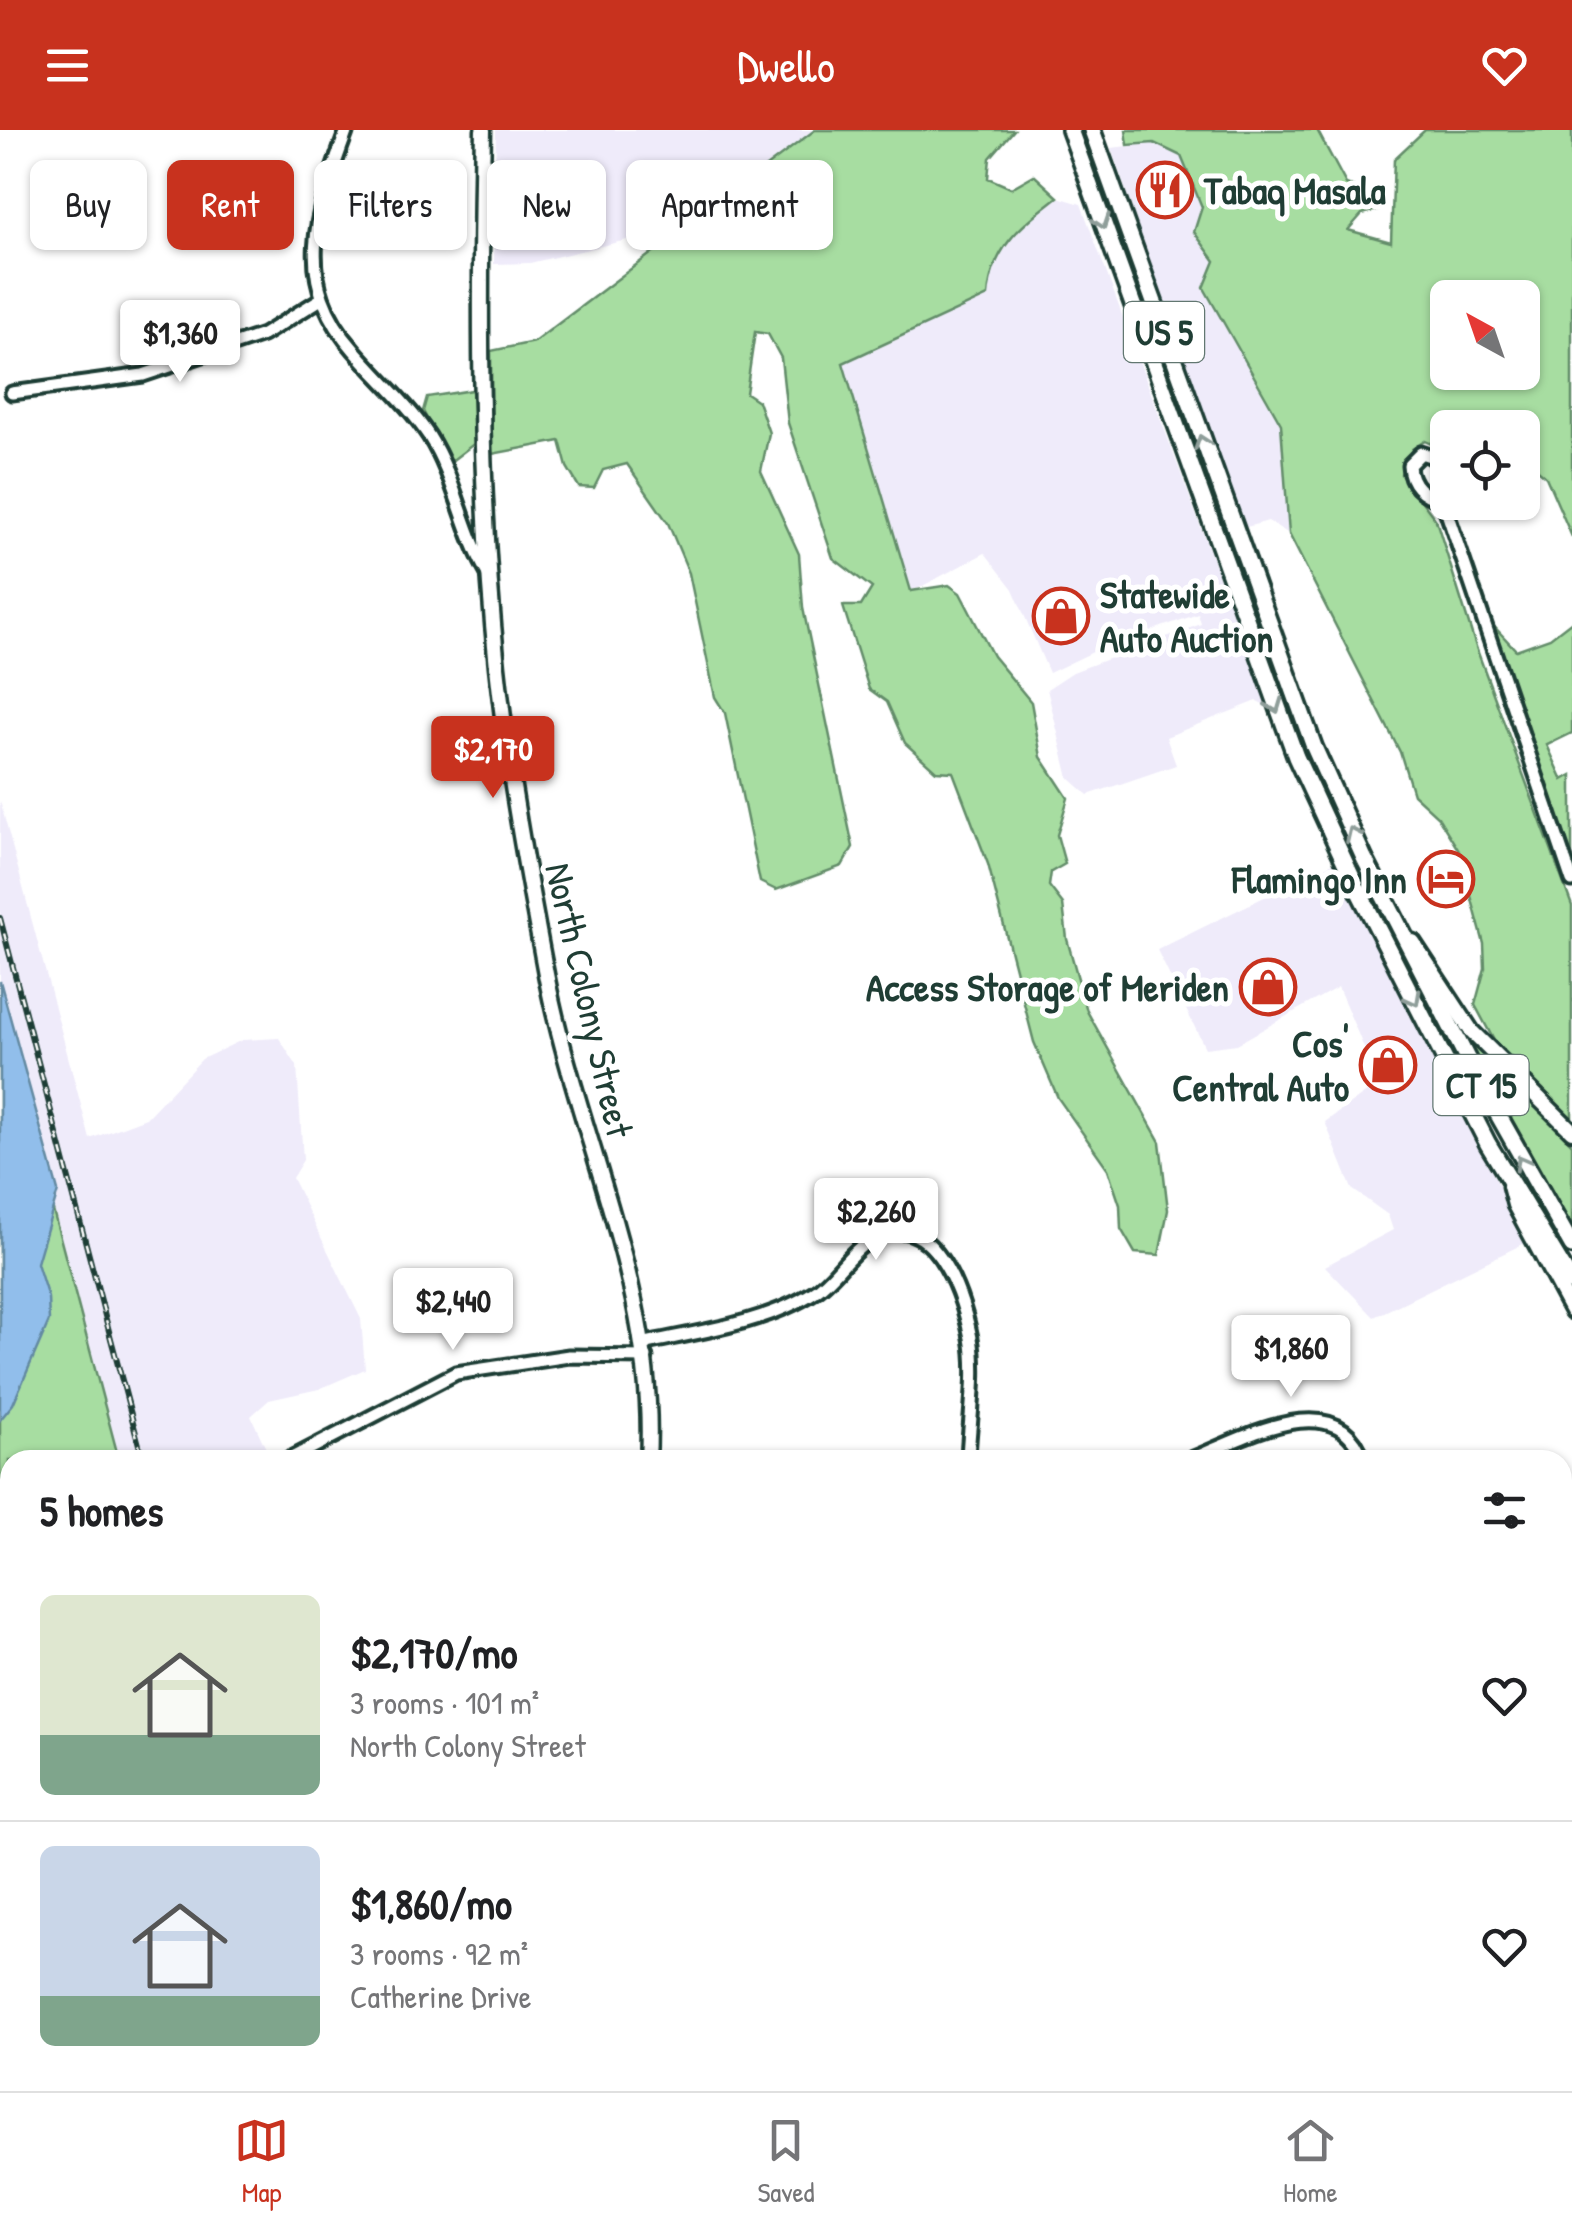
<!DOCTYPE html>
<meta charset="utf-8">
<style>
:root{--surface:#fff;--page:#f2f2f2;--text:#202124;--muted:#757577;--line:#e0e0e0;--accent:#c8321e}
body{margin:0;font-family:"Patrick Hand",sans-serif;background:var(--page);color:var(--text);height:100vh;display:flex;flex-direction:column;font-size:38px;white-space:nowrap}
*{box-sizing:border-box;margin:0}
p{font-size:32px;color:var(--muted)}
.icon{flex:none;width:55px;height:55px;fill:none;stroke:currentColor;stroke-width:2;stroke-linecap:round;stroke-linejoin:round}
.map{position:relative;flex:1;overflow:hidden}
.side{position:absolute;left:0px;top:1320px;width:1572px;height:642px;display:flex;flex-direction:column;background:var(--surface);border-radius:30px 30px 0 0;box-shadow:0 2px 8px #0004}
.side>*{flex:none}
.banner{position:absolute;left:30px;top:30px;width:1000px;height:90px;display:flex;gap:20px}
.needle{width:65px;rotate:320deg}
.fabs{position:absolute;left:1430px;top:150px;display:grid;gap:20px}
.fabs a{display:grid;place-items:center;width:110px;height:110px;border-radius:15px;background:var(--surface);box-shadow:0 2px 8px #0004;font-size:50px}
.price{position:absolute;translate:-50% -85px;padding:0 22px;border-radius:10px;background:#fff;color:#222;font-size:32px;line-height:65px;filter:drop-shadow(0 2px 5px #0008)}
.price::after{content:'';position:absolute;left:50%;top:60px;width:30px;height:22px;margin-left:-15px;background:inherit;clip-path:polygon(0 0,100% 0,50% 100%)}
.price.selected{background:var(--accent);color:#fff}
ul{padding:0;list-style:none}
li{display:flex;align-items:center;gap:30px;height:250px;padding:0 40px}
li+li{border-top:2px solid var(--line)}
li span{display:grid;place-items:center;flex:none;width:280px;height:200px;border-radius:15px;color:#555}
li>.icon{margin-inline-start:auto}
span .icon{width:120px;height:120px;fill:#fffc;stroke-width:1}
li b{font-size:42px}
h2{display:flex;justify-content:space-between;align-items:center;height:120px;padding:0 40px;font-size:42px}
.chip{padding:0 35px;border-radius:15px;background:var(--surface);box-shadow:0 2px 8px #0004;font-size:35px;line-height:90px}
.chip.selected{background:var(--accent);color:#fff}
header{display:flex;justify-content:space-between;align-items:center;height:130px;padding:0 40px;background:var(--accent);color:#fff;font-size:45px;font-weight:600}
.menu{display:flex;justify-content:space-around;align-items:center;height:140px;border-top:2px solid var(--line);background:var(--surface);font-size:28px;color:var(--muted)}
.menu a{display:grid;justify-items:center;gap:5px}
.menu .selected{color:var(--accent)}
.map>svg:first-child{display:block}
</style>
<header><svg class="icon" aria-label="menu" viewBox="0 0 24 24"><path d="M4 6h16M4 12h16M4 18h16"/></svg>Dwello<svg class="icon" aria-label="heart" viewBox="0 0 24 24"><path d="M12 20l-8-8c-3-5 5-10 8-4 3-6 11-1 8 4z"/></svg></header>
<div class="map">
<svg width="1572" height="1961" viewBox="0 0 1572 1961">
<rect width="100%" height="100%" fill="#fff"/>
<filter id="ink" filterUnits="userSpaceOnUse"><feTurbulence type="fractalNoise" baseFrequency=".01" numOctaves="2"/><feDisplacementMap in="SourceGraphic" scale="20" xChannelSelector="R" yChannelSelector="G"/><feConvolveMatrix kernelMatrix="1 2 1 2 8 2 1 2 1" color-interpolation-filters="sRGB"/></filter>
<g filter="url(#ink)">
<!-- built -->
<g fill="#efebfa">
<path d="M 496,0 L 815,0 L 690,95 L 530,133 L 494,134 Z"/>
<path d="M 1154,13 L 1181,26 L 1202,77 L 1195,102 L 1215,131 L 1204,158 L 1281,294 L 1289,404 L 1268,391 L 1243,398 L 1111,18 Z"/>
<path d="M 1058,67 L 1081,74 L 1267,576 L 1257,571 L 1166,607 L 1176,635 L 1088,665 L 1069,648 L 1047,559 L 1073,542 L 1201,494 L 1198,484 L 1097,520 L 1049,543 L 1013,459 L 985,423 L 911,462 L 843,232 L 988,166 L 990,140 L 1011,103 Z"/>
<path d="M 0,671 L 90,1009 L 146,988 L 202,929 L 242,910 L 279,908 L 297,936 L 303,1030 L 292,1048 L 361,1189 L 365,1239 L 319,1259 L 269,1270 L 251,1286 L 268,1323 L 252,1330 L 119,1330 L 52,1078 L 58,1061 L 0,851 Z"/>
<path d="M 1337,731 L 1527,1112 L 1374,1187 L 1325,1136 L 1393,1100 L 1388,1085 L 1352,1059 L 1325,992 L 1379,953 L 1338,857 L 1237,914 L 1205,918 L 1157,820 Z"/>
</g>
<!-- green -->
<g fill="#a7dda1" stroke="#638d6a" stroke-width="2.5" fill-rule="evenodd">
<path d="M 815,0 L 1014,0 L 990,28 L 988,48 L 1011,58 L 1034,45 L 1058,67 C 1021,96 992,117 988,166 L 843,233 L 911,461 L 949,455 L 960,463 L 993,526 L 1031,572 L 1041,627 L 1068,668 L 1057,705 L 1065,734 L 1051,742 L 1049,756 L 1063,774 L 1067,809 L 1087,881 L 1160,1012 L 1168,1080 L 1159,1125 L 1135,1123 L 1121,1099 L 1120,1075 L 1108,1039 L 1058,968 L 1034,912 L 988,734 L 953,642 L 936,641 L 905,613 L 887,572 L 869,559 L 843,476 L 861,476 L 872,458 L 833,428 L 788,293 L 781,228 L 768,204 L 755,202 L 746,263 L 758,271 L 769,303 L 761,341 L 799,424 L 803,478 L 853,717 L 842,736 L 776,760 L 760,752 L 725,583 L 715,567 L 689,443 L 668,393 L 627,334 L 603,340 L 594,358 L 579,357 L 567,337 L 560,311 L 492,324 L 491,221 L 534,212 Z"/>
<path d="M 1126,0 L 1317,0 L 1346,54 L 1368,62 L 1381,79 L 1362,84 L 1348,100 L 1391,112 L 1394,29 L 1425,0 L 1572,0 L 1572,407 L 1546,347 L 1523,327 L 1522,298 L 1448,298 L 1447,321 L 1425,311 L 1412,319 L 1401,344 L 1436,390 L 1477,520 L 1572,776 L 1572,990 L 1497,916 L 1475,875 L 1485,838 L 1484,814 L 1459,721 L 1438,687 L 1413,664 L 1400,622 L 1289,404 L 1281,294 L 1204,158 L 1215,131 L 1194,102 L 1202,77 L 1181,26 L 1154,13 L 1128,15 ZM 1448,168 L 1522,168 L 1522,242 L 1448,242 Z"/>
<path d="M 472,260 L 475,313 L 450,332 L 423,281 L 427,267 Z"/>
<path d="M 1489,491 L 1516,520 L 1550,508 L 1572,491 L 1572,603 L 1547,615 L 1563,650 L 1572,645 L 1572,733 Z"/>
<path d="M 0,880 L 119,1330 L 10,1330 L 10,1396 L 0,1398 Z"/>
<path d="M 1474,911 L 1572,1014 L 1572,1102 L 1470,916 Z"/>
</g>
<!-- water -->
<path fill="#91beeb" stroke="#638aa2" stroke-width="2.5" d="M 0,851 L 58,1061 L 37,1133 L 48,1168 L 49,1191 L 13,1274 L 0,1290 Z"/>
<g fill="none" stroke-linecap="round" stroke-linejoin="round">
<!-- minor casing -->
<g stroke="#1f3d34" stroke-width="19">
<g id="minor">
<path d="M 347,0 C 318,80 290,148 354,220 C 379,249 408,274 429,306 C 456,349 463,402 489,446"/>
<path d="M 12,263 L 143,245 L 263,205 L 321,169"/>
<path d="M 1443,371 C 1424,366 1410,356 1409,335 L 1421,323 L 1433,327 L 1446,351 L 1443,371 L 1572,751"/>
<path d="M 646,1213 C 698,1202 769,1192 814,1162 C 835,1149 848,1123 870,1110 C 932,1072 962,1163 971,1208 C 978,1245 969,1292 968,1330"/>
<path d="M 288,1330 L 456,1243 L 569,1226 L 646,1227"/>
<path d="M 1189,1330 C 1238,1311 1338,1252 1363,1330"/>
<path d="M 1562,1381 L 1572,1370"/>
<path d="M 0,1408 L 10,1407"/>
<path d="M 0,1850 L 10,1848"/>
<path d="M 1562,1855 L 1572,1867"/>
<path d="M 91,1952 L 92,1961"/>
<path d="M 913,1952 L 916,1961"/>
<path d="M 1449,1952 L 1456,1961"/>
<path d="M 1064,1961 L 1077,1952"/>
</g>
</g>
<!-- major casing -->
<g stroke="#1f3d34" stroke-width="21">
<g id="major">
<path d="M 483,0 C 479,179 479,359 497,537 C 508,640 527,742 546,844 C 577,1006 658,1162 648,1330"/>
<path d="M 1413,812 L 1472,902 L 1572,1001"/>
<path d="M 1510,1056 L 1515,1075 L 1572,1181"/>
<path d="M 747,1952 L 749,1961"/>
</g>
</g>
<!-- highway casing -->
<g stroke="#1f3d34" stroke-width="22">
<g id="highway">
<path d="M 1070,0 L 1296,627 L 1356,756 L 1488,1014 L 1572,1153"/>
<path d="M 1092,0 L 1314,617 L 1364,728 L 1473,940 L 1572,1116"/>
</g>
</g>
<!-- minor -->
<use href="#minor" stroke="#fff" stroke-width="11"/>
<!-- major -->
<use href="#major" stroke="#fff" stroke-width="14"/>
<!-- highway -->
<use href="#highway" stroke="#fff" stroke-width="15"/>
<!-- rail casing -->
<g stroke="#1f3d34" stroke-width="6">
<g id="rail">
<path d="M 0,788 L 143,1330"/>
<path d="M 308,1952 L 311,1961"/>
</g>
</g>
<!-- rail -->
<use href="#rail" stroke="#fff" stroke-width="2.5" stroke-dasharray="8" stroke-linecap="butt"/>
</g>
<!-- one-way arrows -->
<defs><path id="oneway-chevron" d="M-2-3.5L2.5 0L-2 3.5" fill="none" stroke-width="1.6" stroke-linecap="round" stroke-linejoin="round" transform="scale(2.5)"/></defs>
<g stroke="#8f9e9a">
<use href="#oneway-chevron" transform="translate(1102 92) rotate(71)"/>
<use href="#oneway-chevron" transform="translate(1202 312) rotate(-109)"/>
<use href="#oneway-chevron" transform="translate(1275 576) rotate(69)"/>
<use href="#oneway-chevron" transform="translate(1353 704) rotate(-115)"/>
<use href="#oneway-chevron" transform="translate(1414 869) rotate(62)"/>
<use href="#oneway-chevron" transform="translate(1522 1032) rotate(-119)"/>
</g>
</g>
<!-- icons -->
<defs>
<g id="restaurant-ring" transform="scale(2.875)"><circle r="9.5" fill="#fff" stroke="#c8321e" stroke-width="1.5"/><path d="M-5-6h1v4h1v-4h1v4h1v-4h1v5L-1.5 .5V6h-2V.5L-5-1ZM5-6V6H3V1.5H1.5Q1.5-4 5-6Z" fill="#c8321e"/></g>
<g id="shop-ring" transform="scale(2.875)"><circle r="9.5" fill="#fff" stroke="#c8321e" stroke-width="1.5"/><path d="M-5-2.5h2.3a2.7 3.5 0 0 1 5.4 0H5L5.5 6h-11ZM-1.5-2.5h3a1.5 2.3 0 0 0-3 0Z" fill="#c8321e"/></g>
<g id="hotel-ring" transform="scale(2.875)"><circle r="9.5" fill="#fff" stroke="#c8321e" stroke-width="1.5"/><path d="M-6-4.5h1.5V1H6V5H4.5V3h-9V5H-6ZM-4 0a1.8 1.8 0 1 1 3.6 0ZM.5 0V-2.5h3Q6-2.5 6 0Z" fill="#c8321e"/></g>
</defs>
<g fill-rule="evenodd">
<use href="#restaurant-ring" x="1165" y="60"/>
<use href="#shop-ring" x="1061" y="486"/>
<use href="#hotel-ring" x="1446" y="749"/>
<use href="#shop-ring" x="1268" y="857"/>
<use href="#shop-ring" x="1388" y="935"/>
</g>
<g text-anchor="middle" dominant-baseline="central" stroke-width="10" stroke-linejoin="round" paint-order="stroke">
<!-- shield labels -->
<g fill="#fff" stroke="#627771" stroke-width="2.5">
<rect x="1124" y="172" width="80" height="60" rx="8"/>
<rect x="1433.5" y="925" width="95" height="60" rx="8"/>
</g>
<g font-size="35" font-weight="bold" fill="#1f3d34">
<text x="1164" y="202">US 5</text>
<text x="1481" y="955">CT 15</text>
</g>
<!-- poi labels -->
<g font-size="38" font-weight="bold" fill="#1f3d34" stroke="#fff" text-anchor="end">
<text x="1204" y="60" text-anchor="start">Tabaq Masala</text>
<text x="1100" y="464" text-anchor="start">Statewide<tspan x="1100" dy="44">Auto Auction</tspan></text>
<text x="1407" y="749">Flamingo Inn</text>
<text x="1229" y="857">Access Storage of Meriden</text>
<text x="1349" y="913">Cos'<tspan x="1349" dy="44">Central Auto</tspan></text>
</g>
<!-- street labels -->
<g font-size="38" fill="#1f3d34" stroke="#fff">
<text transform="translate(590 870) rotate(77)">North Colony Street</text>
</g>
</g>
</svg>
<div class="fabs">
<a><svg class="needle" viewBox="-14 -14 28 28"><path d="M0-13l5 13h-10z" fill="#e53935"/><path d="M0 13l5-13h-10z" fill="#757577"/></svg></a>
<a><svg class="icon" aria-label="locate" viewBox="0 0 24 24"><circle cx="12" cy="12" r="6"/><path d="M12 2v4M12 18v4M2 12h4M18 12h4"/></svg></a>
</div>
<b class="price" style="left:180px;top:255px">$1,360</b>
<b class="price selected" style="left:493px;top:671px">$2,170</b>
<b class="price" style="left:876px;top:1133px">$2,260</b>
<b class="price" style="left:453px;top:1223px">$2,440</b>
<b class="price" style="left:1291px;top:1270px">$1,860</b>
<div class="banner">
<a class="chip">Buy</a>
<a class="chip selected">Rent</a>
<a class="chip">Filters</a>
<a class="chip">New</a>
<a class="chip">Apartment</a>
</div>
<section class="side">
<h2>5 homes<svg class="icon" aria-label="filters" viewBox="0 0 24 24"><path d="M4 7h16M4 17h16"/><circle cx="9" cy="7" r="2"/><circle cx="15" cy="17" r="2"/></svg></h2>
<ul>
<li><span style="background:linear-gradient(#dfe7d0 70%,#7fa58c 0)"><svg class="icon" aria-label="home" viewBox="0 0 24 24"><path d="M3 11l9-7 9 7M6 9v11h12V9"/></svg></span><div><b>$2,170/mo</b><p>3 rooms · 101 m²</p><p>North Colony Street</p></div><svg class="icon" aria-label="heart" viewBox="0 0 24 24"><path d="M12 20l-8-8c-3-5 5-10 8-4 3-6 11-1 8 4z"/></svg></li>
<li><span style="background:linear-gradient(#c9d6e8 75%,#7fa58c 0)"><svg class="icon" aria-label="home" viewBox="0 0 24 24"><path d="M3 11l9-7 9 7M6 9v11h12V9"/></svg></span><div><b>$1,860/mo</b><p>3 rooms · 92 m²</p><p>Catherine Drive</p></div><svg class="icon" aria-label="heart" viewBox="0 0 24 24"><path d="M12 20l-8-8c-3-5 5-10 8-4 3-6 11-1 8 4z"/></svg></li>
</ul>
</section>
</div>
<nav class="menu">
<a class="selected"><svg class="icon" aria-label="map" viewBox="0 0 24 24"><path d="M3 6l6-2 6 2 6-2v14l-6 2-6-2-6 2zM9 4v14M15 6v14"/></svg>Map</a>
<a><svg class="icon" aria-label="saved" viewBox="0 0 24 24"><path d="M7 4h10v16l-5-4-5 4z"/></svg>Saved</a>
<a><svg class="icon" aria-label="home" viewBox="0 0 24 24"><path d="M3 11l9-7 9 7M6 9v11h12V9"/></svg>Home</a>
</nav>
